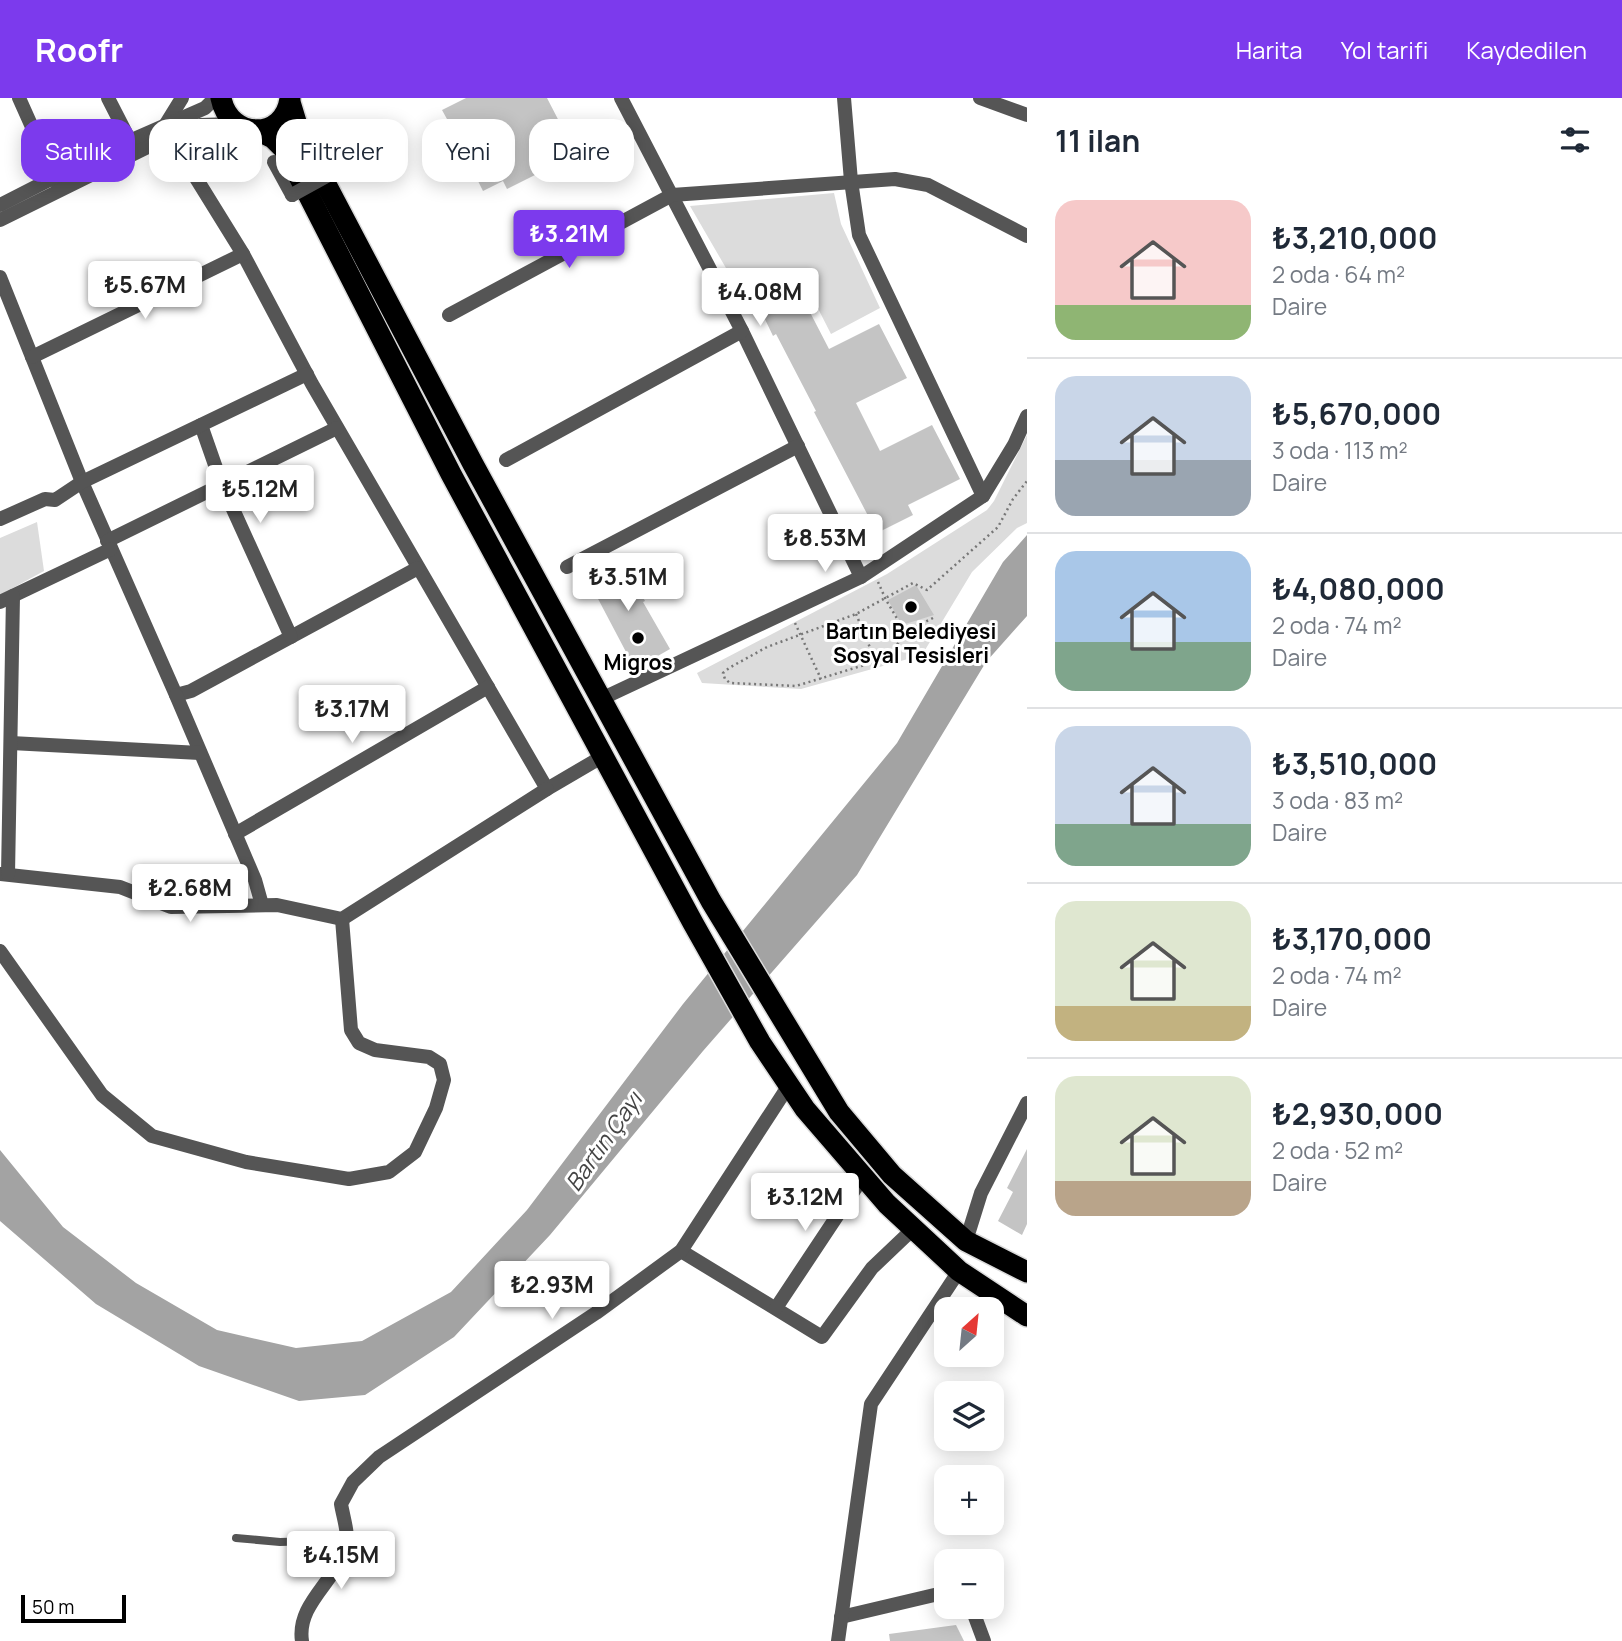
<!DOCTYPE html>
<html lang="tr">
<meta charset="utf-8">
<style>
:root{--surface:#fff;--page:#f6f6f7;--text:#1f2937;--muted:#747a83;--line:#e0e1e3;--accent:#7c3aed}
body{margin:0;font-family:Manrope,sans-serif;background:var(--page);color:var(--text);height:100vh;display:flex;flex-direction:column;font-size:26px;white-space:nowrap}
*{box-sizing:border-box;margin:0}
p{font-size:23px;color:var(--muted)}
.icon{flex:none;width:38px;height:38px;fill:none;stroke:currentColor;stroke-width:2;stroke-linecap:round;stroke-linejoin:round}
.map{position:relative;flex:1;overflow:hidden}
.drawer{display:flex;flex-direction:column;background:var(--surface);width:595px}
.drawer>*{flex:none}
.hud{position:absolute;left:21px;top:21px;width:665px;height:63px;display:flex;gap:14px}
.needle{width:46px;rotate:27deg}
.tools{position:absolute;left:934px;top:1199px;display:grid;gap:14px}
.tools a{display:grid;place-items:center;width:70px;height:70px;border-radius:14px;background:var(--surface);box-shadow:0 4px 18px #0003;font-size:35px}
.scale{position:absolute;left:21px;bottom:18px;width:105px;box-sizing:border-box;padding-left:7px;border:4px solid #000;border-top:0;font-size:19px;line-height:24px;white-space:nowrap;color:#000;-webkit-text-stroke:5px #fff;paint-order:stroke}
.price{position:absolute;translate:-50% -60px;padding:0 16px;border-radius:7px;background:#fff;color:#222;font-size:23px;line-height:46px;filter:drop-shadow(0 2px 4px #0008)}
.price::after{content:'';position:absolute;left:50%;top:42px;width:21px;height:16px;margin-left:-10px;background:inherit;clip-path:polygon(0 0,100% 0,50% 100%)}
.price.on{background:var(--accent);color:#fff}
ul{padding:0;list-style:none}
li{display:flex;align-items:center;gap:21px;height:175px;padding:0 28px}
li+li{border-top:2px solid var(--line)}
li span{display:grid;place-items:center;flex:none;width:196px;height:140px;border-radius:21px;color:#555}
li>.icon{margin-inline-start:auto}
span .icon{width:84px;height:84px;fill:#fffc;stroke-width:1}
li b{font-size:30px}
h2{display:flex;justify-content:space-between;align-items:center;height:84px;padding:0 28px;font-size:30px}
.pill{padding:0 24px;border-radius:21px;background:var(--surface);box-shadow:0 4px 18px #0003;font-size:24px;line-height:63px}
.pill.on{background:var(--accent);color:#fff}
header{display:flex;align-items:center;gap:42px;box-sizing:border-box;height:98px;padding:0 35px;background:var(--accent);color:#fff}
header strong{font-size:33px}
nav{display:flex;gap:38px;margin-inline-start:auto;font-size:24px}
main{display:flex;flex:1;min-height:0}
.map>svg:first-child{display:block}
</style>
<header>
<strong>Roofr</strong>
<nav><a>Harita</a><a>Yol tarifi</a><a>Kaydedilen</a></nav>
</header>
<main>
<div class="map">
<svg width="1027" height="1543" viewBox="0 0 1027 1543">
<rect width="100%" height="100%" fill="#fff"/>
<!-- green -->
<g fill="#dcdcdc">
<path d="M 834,95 L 841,126 L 880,210 L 831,236 L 804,183 L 748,208 L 690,108 Z"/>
<path d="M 1027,337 L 1027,425 L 1017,430 L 972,474 L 922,557 L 801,591 L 702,585 L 697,575 L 887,476 L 987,412 L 994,403 Z"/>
<path d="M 37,424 L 44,473 L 0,497 L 0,440 Z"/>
</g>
<!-- water -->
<path fill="#a3a3a3" d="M 1027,437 L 1027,518 L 986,564 L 857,777 L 703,953 L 550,1137 L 454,1239 L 365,1297 L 299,1303 L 199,1268 L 96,1206 L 0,1123 L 0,1052 L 63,1129 L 136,1185 L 217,1232 L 296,1250 L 362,1243 L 451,1194 L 527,1112 L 683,906 L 897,645 L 1003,464 Z"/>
<!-- building -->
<g fill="#c4c4c4">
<path d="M 466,0 L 547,0 L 562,29 L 554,34 L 563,53 L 543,63 L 547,71 L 507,91 L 503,83 L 483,93 L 473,73 L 465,77 L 444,37 L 453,32 L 442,12 Z"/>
<path d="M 799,193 L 829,251 L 879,226 L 907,280 L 856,305 L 880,353 L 932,327 L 960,381 L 908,407 L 913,417 L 877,435 L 814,314 L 816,313 L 776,236 L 773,238 L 761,213 Z"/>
<path d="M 623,462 L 645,503 L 643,504 L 670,551 L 635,571 L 586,478 Z"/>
<path d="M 916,487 L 934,517 L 902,527 L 888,502 Z"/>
<path d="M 1027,1051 L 1027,1126 L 1022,1137 L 998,1123 L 1013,1094 L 1007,1090 Z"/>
<path d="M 956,1527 L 964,1543 L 890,1543 L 889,1536 Z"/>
</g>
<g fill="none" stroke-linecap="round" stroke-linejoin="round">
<!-- highway casing -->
<g stroke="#dbdbdb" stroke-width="24">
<g id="highway">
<path d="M 221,0 C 229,42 285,43 290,0"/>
<path d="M 290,4 L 300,37 L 473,366 L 711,803 L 839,1014 L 892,1077 L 966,1143 L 1027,1174"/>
<path d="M 257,32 L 273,40 L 286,53 L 451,376 L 693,825 L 760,944 L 805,1011 L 887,1106 L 959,1173 L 1027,1218"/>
</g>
</g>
<!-- path -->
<g stroke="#777" stroke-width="2.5" stroke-dasharray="2 3.5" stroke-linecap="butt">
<path d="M 878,484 L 886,502 L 905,534"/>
<path d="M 856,516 L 876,564"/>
<path d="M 933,520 L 905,534 L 892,555 L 884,561 L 796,588 L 730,585 L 725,581 L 723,575 L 729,570 L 767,549 L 856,516 L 913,485 L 927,492 L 998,429 L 1013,401 L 1027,383"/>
<path d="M 795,525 L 821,581"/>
</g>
<!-- lane -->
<path stroke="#555" stroke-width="8" d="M 236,1440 L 280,1444 L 347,1442"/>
<!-- street -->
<g stroke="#555" stroke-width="14">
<path d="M 19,0 L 57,85"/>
<path d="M 108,0 L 130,43"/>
<path d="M 621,0 L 742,233 L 861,479"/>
<path d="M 844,0 L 851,83 L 859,137 L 983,398"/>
<path d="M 980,0 L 1027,17"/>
<path d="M 166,26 L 182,0"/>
<path d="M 324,36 L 341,70"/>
<path d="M 170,38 L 243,156 L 312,286 L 547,691 L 605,657"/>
<path d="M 274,64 L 292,97"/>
<path d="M 0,107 L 100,56 L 205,10 L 215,0"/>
<path d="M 0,122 L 170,38 L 200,27 L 234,26"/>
<path d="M 0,179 L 82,384 L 176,597 L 191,593 L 418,470"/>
<path d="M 449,217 L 672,97 L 895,81 L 928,87 L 1027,138"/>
<path d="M 32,259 L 243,156"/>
<path d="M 201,327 L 222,387 L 291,539"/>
<path d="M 506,362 L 742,233"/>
<path d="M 0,421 L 45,401 L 55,402 L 82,384 L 307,276"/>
<path d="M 107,443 L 337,330"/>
<path d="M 567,469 L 798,348"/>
<path d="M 0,504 L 111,451"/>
<path d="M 176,597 L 255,782 L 262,807"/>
<path d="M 601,601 L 861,479 L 983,398 L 1014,347 L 1027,318"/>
<path d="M 11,645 L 200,655"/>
<path d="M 235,736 L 488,589"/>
<path d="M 0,776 L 120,789 L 171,809 L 277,807 L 342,821 L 547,691"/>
<path d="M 8,776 L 13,498"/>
<path d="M 0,853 L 102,997 L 152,1038 L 246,1064 L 349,1081 L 389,1074 L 415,1054 L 436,1010 L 444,982 L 440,966 L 429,959 L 375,952 L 359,945 L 351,932 L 342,821"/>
<path d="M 966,1143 L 981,1095 L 1027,1005"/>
<path d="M 681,1153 L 822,1239 L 872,1170 L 913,1131"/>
<path d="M 776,1210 L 863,1079"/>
<path d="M 971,1508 L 984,1543"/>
<path d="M 841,1519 L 947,1494"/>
<path d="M 302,1543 C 296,1504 340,1481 347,1444 C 348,1433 343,1418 341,1406 L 353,1384 L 379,1359 L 596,1215 L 681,1153 L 789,987"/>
<path d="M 838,1543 L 871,1306 L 959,1173"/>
</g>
<!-- highway -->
<use href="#highway" stroke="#000" stroke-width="21"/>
<!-- street-bridge -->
<path stroke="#555" stroke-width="14" d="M 292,97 L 341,70"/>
</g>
<!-- markers -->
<g fill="#000" stroke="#fff" stroke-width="2.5">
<circle cx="911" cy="509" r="7"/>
<circle cx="638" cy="540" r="7"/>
</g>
<g text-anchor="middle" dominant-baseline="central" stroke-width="6" stroke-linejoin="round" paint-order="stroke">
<!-- poi labels -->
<g font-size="21" font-weight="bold" fill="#000" stroke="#fff">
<text x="911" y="533">Bartın Belediyesi<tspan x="911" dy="24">Sosyal Tesisleri</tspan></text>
<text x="638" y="564">Migros</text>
</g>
<!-- water labels -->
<g font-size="23" font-style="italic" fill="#444" stroke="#fff">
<text transform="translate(603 1043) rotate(-55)">Bartın Çayı</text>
</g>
</g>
</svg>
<div class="tools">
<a><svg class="needle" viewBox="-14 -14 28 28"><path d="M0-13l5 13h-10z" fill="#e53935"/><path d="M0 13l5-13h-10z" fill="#747a83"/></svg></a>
<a><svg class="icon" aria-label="layers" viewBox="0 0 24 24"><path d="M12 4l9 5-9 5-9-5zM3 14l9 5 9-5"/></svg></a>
<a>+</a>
<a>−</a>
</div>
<div class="scale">50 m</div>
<b class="price on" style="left:569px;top:172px">₺3.21M</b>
<b class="price" style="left:145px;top:223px">₺5.67M</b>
<b class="price" style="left:760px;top:230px">₺4.08M</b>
<b class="price" style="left:260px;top:427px">₺5.12M</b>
<b class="price" style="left:825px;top:476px">₺8.53M</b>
<b class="price" style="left:628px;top:515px">₺3.51M</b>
<b class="price" style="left:352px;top:647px">₺3.17M</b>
<b class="price" style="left:190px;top:826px">₺2.68M</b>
<b class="price" style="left:805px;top:1135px">₺3.12M</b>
<b class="price" style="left:552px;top:1223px">₺2.93M</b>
<b class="price" style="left:341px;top:1493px">₺4.15M</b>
<div class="hud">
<a class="pill on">Satılık</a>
<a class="pill">Kiralık</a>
<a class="pill">Filtreler</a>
<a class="pill">Yeni</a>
<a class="pill">Daire</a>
</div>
</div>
<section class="drawer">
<h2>11 ilan<svg class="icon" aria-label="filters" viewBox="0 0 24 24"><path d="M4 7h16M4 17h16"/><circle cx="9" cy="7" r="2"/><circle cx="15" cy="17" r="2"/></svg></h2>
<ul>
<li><span style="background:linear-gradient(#f6c9c9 75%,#8fb573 0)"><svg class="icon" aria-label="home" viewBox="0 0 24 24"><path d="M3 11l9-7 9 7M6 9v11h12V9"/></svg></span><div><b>₺3,210,000</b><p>2 oda · 64 m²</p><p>Daire</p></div></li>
<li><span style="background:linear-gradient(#c9d6e8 60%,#9aa5b1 0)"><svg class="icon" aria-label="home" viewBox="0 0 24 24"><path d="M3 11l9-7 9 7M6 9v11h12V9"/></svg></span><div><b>₺5,670,000</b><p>3 oda · 113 m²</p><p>Daire</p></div></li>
<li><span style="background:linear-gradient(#a9c7e8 65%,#7fa58c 0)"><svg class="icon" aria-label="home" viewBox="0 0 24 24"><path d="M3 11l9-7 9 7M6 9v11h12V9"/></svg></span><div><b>₺4,080,000</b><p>2 oda · 74 m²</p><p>Daire</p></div></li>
<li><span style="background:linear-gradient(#c9d6e8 70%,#7fa58c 0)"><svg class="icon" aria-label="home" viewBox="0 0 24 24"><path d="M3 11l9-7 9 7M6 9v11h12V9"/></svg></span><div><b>₺3,510,000</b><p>3 oda · 83 m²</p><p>Daire</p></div></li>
<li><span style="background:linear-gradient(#dfe7d0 75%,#c2b280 0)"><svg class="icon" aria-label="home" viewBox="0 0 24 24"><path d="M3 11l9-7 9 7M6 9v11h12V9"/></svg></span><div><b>₺3,170,000</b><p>2 oda · 74 m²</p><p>Daire</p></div></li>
<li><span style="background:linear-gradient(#dfe7d0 75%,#b9a48a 0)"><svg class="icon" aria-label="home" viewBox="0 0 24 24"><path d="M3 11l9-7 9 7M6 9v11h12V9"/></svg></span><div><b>₺2,930,000</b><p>2 oda · 52 m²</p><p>Daire</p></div></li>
</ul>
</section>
</main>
